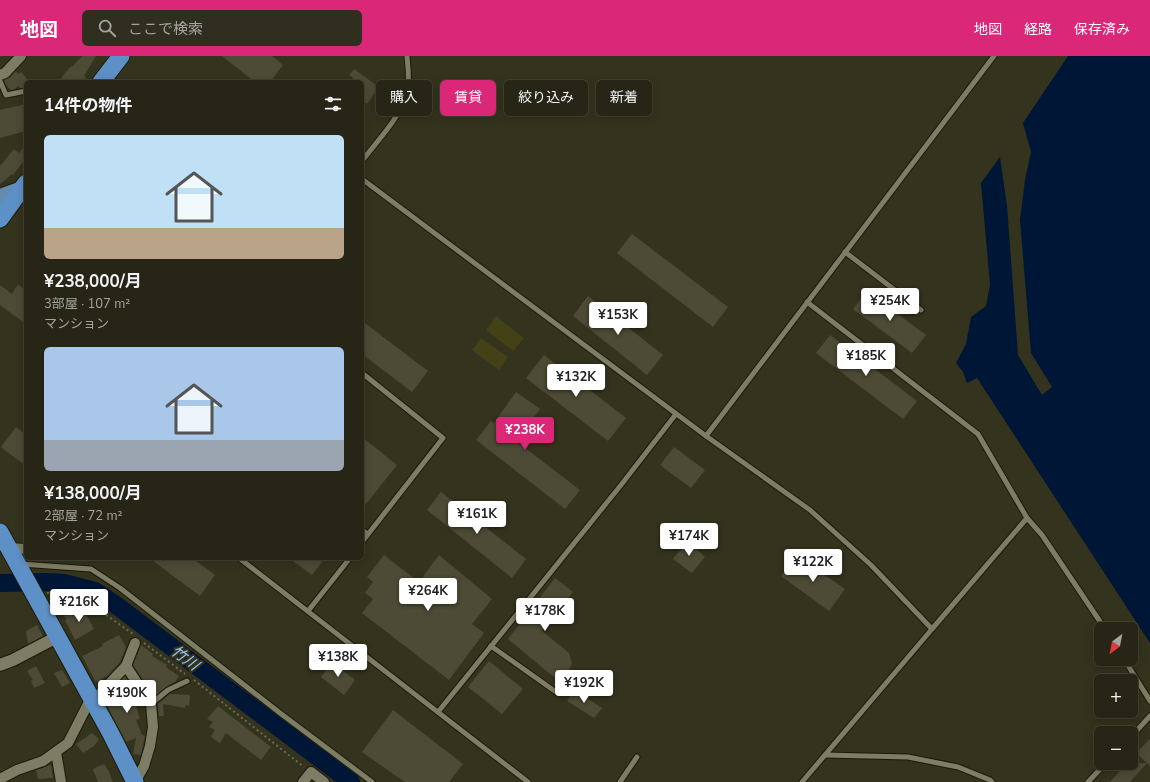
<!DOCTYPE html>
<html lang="ja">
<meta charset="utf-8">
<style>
:root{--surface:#272616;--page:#2f2e1f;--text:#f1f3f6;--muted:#a4a5a1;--line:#434335;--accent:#db2777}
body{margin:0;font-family:"Nunito Sans","Noto Sans JP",sans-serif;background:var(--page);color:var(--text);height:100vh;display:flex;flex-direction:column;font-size:15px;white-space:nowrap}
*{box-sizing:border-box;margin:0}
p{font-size:13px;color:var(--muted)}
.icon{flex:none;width:22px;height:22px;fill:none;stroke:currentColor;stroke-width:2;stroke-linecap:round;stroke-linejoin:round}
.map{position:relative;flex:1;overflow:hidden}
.details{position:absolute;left:24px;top:24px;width:340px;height:480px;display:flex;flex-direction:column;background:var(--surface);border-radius:6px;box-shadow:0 2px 10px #0003,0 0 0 1px var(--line)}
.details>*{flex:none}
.guide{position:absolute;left:376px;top:24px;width:380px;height:36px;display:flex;gap:8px}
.needle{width:26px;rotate:212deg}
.tools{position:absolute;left:1094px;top:566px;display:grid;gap:8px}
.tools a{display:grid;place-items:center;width:44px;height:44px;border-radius:6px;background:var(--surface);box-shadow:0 2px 10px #0003,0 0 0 1px var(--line);font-size:20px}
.price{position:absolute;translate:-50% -34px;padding:0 9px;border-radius:4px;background:#fff;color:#222;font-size:13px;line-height:26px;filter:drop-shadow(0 1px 2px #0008)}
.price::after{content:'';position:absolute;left:50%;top:24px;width:12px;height:9px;margin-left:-6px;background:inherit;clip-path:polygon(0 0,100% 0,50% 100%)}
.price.active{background:var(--accent);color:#fff}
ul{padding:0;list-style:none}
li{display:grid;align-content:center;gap:8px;height:212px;padding:0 20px}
li span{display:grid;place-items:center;height:124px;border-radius:6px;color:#555}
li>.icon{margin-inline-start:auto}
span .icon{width:72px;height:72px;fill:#fffc;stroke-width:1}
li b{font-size:17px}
h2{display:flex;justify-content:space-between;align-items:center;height:48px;padding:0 20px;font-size:17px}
.chip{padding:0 14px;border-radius:6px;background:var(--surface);box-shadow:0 2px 10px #0003,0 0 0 1px var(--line);font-size:14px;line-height:36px}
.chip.active{background:var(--accent);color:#fff}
header{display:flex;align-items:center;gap:24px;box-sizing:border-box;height:56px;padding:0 20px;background:var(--accent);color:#fff}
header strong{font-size:19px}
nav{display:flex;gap:22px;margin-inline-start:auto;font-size:14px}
.search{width:280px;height:36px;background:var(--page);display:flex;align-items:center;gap:10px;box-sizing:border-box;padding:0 14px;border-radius:6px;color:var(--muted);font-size:15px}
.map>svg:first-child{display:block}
</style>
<header>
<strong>地図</strong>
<div class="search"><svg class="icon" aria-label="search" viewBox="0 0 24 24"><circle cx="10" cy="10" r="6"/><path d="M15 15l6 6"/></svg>ここで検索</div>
<nav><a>地図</a><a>経路</a><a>保存済み</a></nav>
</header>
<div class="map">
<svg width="1150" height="726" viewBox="0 0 1150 726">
<rect width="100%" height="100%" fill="#34331d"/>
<!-- green -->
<g fill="#444116">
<path d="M 496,260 L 524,282 L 513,295 L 486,274 Z"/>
<path d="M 481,282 L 508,301 L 499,314 L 472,294 Z"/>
</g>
<!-- water -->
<path fill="#001636" d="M 1068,0 L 1150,0 L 1150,587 L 977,322 L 967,327 L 963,316 L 956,307 L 966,288 L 971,261 L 986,250 L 990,229 L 981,127 L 1000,101 L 1007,150 L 1018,299 L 1042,339 L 1052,331 L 1031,297 L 1020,164 L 1025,124 L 1031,96 L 1023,67 Z"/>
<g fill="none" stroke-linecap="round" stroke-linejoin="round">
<!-- river -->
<path stroke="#001636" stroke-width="18" d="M 0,527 L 47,526 L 64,527 L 95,535 L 116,549 L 351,726"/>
</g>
<!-- building -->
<g fill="#4d4b35">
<path d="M 82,0 L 96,0 L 84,20 L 86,21 L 83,26 L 58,26 L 71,10 L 72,11 Z"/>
<path d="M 222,0 L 272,0 L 283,9 L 270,26 L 255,26 Z"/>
<path d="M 354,13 L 379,31 L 367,48 L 362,44 L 362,26 L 350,26 L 353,22 L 349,19 Z"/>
<path d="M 16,15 L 18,18 L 21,16 L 29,25 L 26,26 L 26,28 L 22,32 L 20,32 L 18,30 L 15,33 L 11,34 L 6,29 L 4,24 L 9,22 Z"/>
<path d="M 26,48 L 26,75 L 0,82 L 0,54 Z"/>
<path d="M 26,88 L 26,102 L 13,119 L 12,118 L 0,128 L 0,110 L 14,93 L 19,97 Z"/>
<path d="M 632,178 L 728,251 L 713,271 L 617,197 Z"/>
<path d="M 18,228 L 26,235 L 26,268 L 0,249 L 0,229 L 12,238 Z"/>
<path d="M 867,235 L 926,279 L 912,297 L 853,253 Z"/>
<path d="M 588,240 L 663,299 L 647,319 L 573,260 Z"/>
<path d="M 362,265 L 428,315 L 412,336 L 362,298 Z"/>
<path d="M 830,279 L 917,345 L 903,363 L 816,297 Z"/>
<path d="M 544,299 L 626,362 L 608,385 L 526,322 Z"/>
<path d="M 516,336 L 540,353 L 516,385 L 580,434 L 565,453 L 476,384 L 491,365 L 494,367 Z"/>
<path d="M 16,371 L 26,379 L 26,410 L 1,391 Z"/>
<path d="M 362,381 L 397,409 L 362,453 Z"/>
<path d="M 674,391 L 705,414 L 691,432 L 660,409 Z"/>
<path d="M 441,436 L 526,503 L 512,522 L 427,454 Z"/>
<path d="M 688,485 L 705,501 L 692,517 L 673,503 Z"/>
<path d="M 384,499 L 419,526 L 439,499 L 492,543 L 472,568 L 484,577 L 449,624 L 362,557 L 373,543 L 365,537 L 373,526 L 367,521 Z"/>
<path d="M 796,499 L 845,533 L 829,555 L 781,520 Z"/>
<path d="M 149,502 L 192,502 L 215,519 L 200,540 Z"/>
<path d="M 289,502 L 325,502 L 312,519 Z"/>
<path d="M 555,522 L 573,536 L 542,575 L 569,597 L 572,608 L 561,627 L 508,583 Z"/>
<path d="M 82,551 L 94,573 L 75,584 L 65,564 L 67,563 L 64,560 Z"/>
<path d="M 37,569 L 43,580 L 28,588 L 26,575 Z"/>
<path d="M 119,579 L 126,591 L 120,606 L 108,619 L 96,626 L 82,600 L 103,590 L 102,588 Z"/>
<path d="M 141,589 L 153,598 L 152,600 L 167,609 L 166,611 L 179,620 L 175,626 L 166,631 L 155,640 L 155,636 L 152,637 L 133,609 Z"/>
<path d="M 489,605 L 523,633 L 502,658 L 468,631 Z"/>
<path d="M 332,606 L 355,624 L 344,639 L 321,621 Z"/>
<path d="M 36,610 L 45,627 L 34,632 L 31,625 L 33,624 L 27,615 Z"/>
<path d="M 62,614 L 70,627 L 62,631 L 54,617 Z"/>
<path d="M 125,620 L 140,644 L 135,647 L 140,663 L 136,664 L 142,679 L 145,680 L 141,699 L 133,698 L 136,682 L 126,686 L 104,644 L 121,635 L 117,629 Z"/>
<path d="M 574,634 L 602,652 L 594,662 L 567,645 Z"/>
<path d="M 170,638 L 190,639 L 189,650 L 186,649 L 185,652 L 163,648 L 164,660 L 159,660 L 158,648 Z"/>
<path d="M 218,650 L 271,691 L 261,704 L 226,677 L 220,687 L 211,681 L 215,674 L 209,671 L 213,666 L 207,663 Z"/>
<path d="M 393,654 L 463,708 L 449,726 L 405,726 L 362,696 Z"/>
<path d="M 92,677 L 99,683 L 94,690 L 83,697 L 76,688 Z"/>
<path d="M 1150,683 L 1150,710 L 1147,707 L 1130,726 L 1110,726 L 1127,707 L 1147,707 L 1136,697 Z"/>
<path d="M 104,708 L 109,716 L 113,726 L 98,726 L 93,714 L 96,711 Z"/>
<path d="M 51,709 L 53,722 L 38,723 L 36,714 Z"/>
</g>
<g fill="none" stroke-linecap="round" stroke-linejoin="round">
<!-- service casing -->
<g stroke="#1c1a06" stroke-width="7">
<g id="service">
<path d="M 0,25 L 6,39 L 26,35"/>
<path d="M 362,105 C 377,85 400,62 407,37 C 410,25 408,12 407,0"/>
<path d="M 362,123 L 706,380 L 810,454 L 871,509 L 932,573 L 1027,462 L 978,378 L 807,246"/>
<path d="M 845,196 L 921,254"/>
<path d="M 362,317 L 443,382 L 362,486"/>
<path d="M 706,380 L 994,0"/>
<path d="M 1027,462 L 1042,479 L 1105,573"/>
<path d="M 362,474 L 368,478"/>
<path d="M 239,502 L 528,726"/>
<path d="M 21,508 L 91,513 L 120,532 L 280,657 L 372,726"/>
<path d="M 308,555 L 350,502"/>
<path d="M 491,590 L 556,636"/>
<path d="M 1124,603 L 1150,645"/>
<path d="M 151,648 L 168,634 L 187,625"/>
<path d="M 438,656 L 621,429 L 676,358"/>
<path d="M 1131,681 L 1150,660"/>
<path d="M 825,699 L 908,701 L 958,711 L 990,724 L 992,726"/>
<path d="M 620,726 L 637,701"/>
<path d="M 802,726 L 932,573"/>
<path d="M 1088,726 L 1106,707"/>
</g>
</g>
<!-- minor casing -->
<g stroke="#1c1a06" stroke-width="12">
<g id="minor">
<path d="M 0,19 L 5,17 L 21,0"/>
<path d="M 9,492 L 26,493"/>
<path d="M 126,610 L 151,648 L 153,671 L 150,690 L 144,710 L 135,726"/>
<path d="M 93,645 L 126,610 L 135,587"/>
<path d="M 56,696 L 61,726"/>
<path d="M 0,723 L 17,714 L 43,705 L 68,687 L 91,642"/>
<path d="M 303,726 L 311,716 L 324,726"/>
</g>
</g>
<!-- tertiary casing -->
<g stroke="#1c1a06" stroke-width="14">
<path id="tertiary" d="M 0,609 L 13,604 L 57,581"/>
</g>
<!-- primary casing -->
<g stroke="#1c1a06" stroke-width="18">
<path id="primary" d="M 0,141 L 22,133"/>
</g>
<!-- trunk casing -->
<g stroke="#1c1a06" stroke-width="19">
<g id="trunk">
<path d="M 101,26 L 121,0"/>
<path d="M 0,163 L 26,127"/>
<path d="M 0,476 L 111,678 L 135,726"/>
</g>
</g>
<!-- path -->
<g stroke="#6c6b58" stroke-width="2" stroke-dasharray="2 3" stroke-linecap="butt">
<path d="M 47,537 L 70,538 L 95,551 L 133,578"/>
<path d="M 144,587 L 185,618"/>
<path d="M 194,624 L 304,711"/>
</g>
<!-- service -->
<use href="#service" stroke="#7d7c64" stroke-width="5"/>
<!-- minor -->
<use href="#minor" stroke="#7d7c64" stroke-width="10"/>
<!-- tertiary -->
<use href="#tertiary" stroke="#7d7c64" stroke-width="12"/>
<!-- primary -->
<use href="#primary" stroke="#658bad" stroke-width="16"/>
<!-- trunk -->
<use href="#trunk" stroke="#5d90c6" stroke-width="17"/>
</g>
<g text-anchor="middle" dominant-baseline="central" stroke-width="4" stroke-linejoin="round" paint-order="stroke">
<!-- water labels -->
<g font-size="15" font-style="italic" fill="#9bc9ff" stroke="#34331d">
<text transform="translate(185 602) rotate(37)">竹川</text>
</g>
</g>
</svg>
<div class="tools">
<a><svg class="needle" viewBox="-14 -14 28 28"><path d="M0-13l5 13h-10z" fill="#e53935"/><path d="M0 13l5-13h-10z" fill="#a4a5a1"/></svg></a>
<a>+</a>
<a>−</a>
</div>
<b class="price" style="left:890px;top:266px">¥254K</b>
<b class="price" style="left:618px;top:280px">¥153K</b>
<b class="price" style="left:866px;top:321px">¥185K</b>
<b class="price" style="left:576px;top:342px">¥132K</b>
<b class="price active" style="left:525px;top:395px">¥238K</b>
<b class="price" style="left:477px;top:479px">¥161K</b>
<b class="price" style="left:689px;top:501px">¥174K</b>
<b class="price" style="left:813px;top:527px">¥122K</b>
<b class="price" style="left:428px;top:556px">¥264K</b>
<b class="price" style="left:79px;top:567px">¥216K</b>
<b class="price" style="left:545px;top:576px">¥178K</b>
<b class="price" style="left:338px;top:622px">¥138K</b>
<b class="price" style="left:584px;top:648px">¥192K</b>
<b class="price" style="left:127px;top:658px">¥190K</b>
<div class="guide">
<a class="chip">購入</a>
<a class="chip active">賃貸</a>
<a class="chip">絞り込み</a>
<a class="chip">新着</a>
</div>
<section class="details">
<h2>14件の物件<svg class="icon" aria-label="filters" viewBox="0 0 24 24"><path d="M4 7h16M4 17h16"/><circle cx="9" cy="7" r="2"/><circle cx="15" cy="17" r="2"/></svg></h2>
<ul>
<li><span style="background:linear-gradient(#bfe0f5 75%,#b9a48a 0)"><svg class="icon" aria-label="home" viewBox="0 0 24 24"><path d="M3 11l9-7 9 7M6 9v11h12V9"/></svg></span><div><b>¥238,000/月</b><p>3部屋 · 107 m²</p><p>マンション</p></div></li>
<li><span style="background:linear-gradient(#a9c7e8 75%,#9aa5b1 0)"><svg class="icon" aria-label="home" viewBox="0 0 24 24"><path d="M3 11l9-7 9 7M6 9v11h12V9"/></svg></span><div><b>¥138,000/月</b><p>2部屋 · 72 m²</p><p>マンション</p></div></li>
</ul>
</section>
</div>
